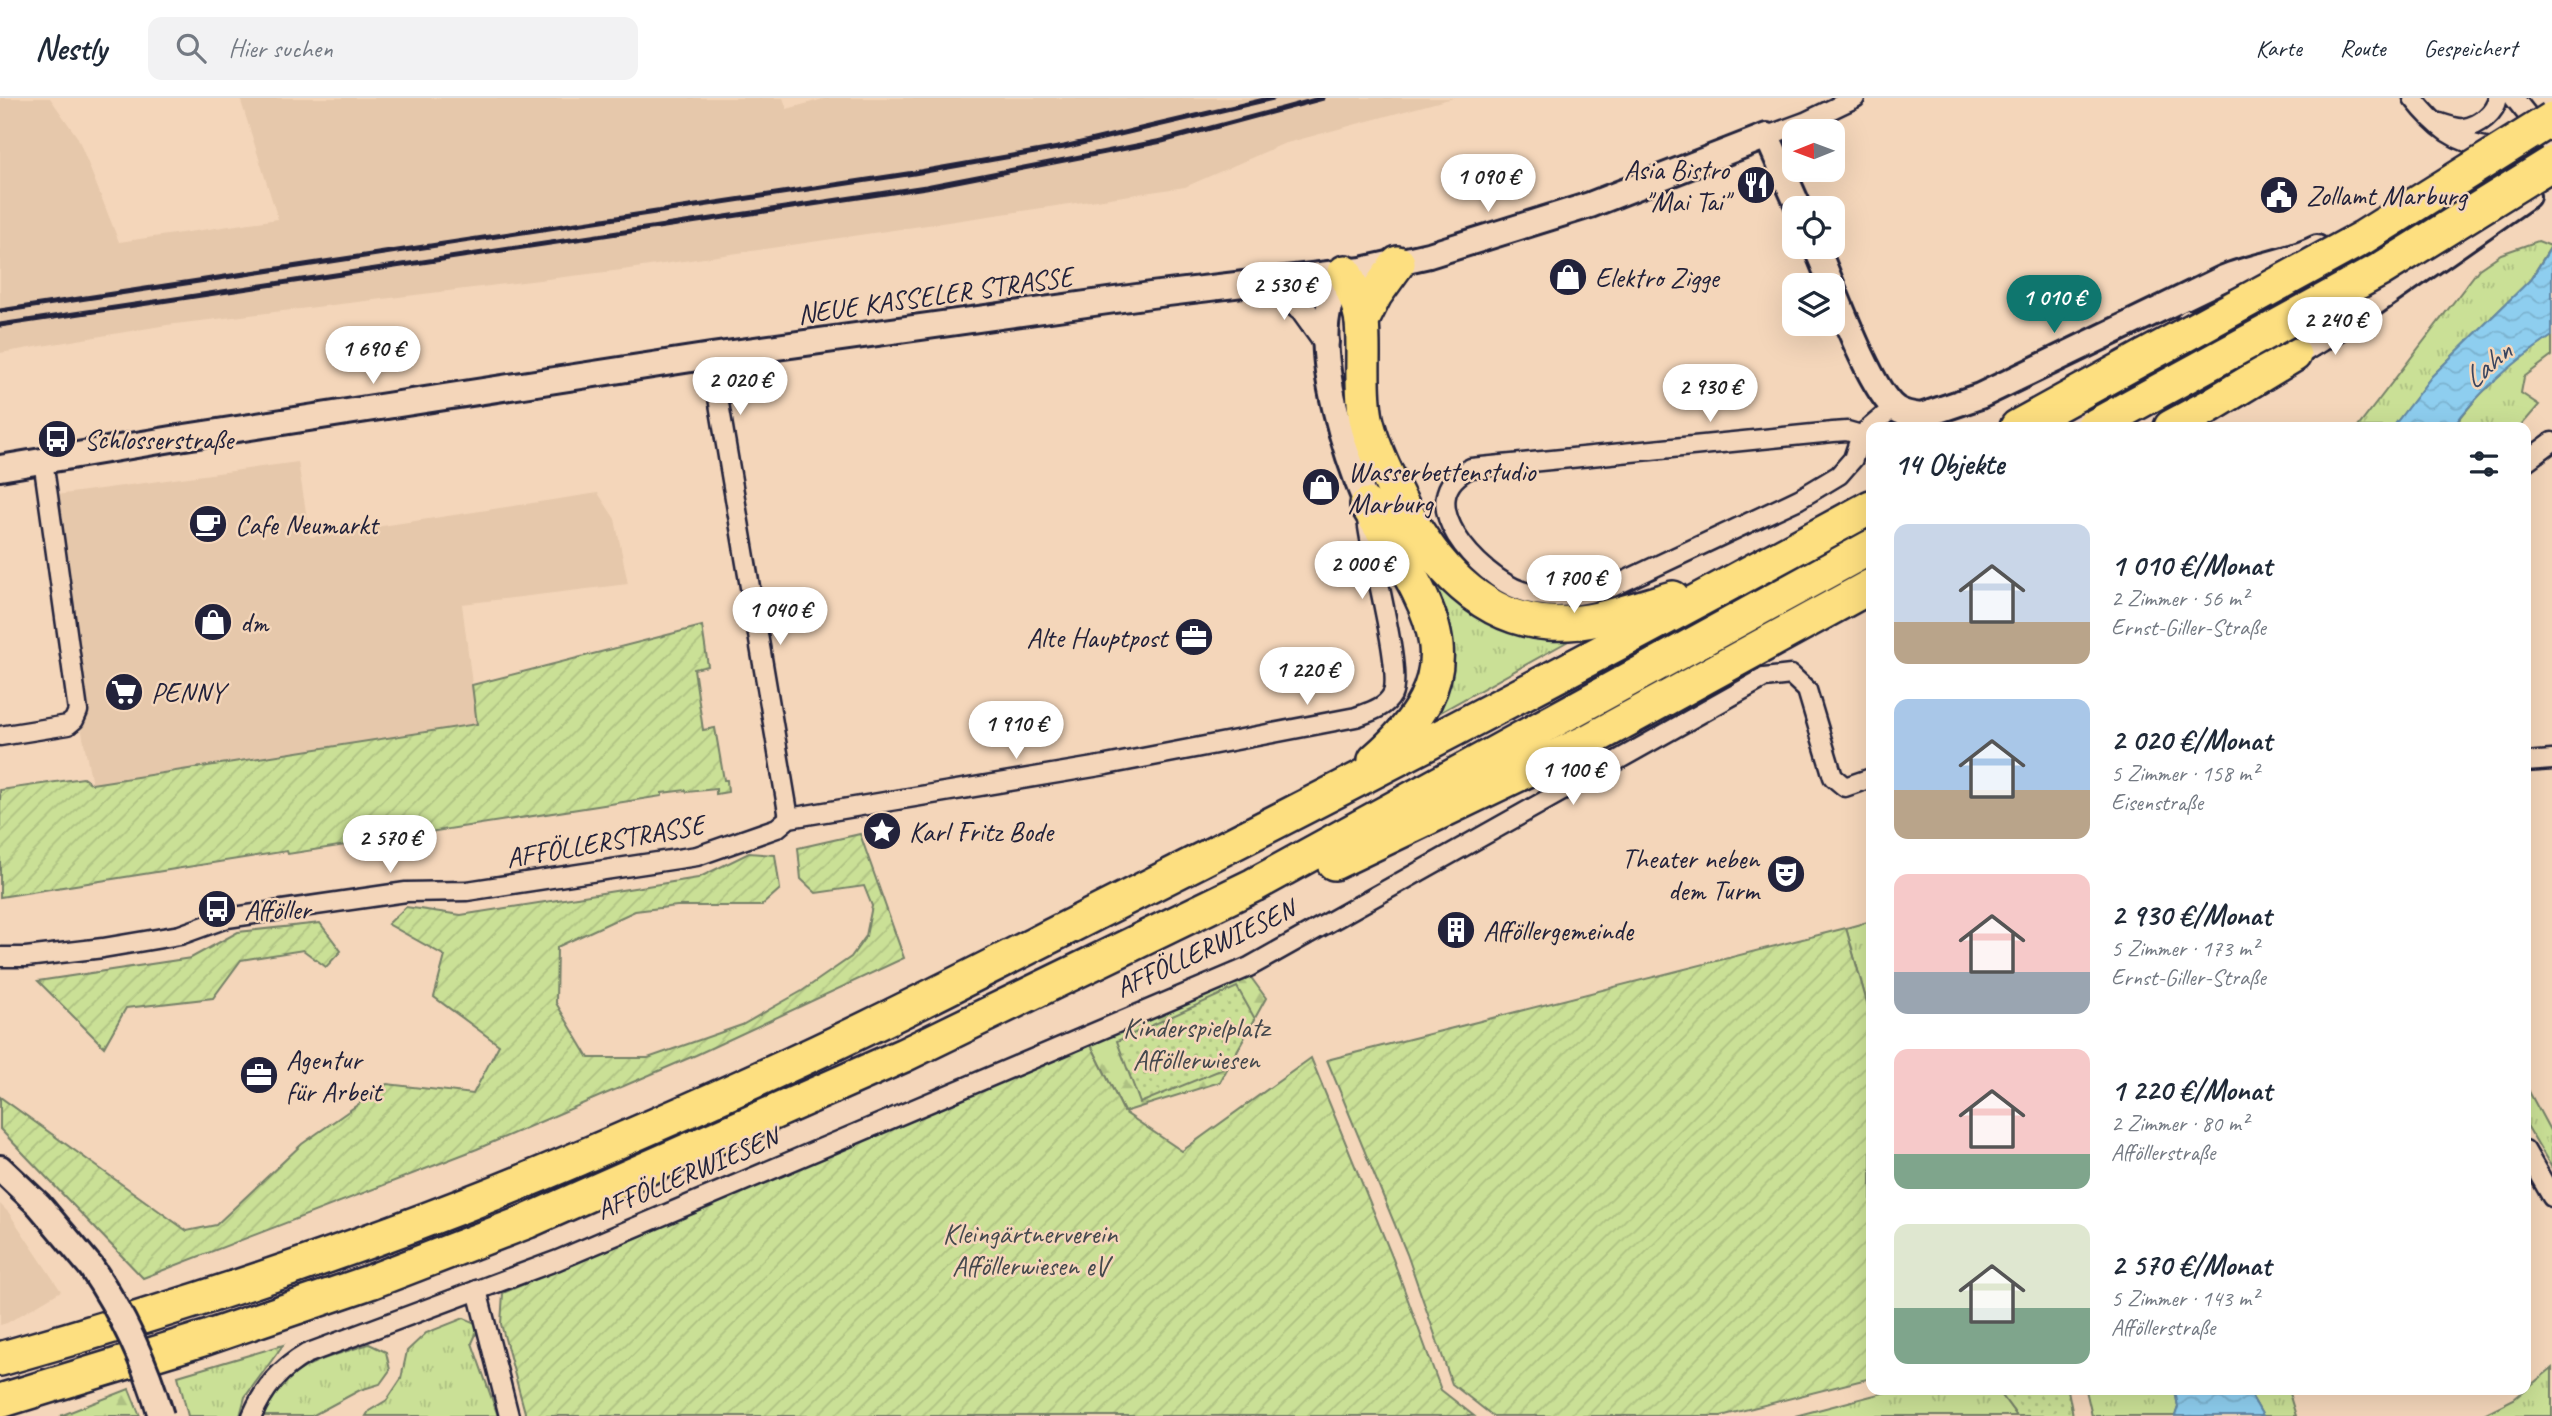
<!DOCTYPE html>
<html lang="de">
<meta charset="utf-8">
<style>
:root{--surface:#fff;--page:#f2f2f3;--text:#1f2937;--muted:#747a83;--line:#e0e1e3;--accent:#0f766e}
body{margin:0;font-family:Caveat,sans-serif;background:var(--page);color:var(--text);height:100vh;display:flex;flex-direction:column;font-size:26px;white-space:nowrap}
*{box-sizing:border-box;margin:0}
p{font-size:23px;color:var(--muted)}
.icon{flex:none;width:38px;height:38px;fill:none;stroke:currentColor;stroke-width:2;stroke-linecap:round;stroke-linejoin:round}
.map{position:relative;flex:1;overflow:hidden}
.details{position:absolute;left:1866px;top:324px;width:665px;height:973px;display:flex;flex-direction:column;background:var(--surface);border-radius:14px;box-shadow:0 7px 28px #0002}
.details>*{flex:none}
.needle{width:46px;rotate:269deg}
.tools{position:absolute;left:1782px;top:21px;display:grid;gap:14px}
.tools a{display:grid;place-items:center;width:63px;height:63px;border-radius:14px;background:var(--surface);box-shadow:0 7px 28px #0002;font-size:35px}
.price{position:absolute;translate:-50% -60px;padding:0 16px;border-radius:24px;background:#fff;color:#222;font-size:23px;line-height:46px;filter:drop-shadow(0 2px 4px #0008)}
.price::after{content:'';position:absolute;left:50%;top:42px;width:21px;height:16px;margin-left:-10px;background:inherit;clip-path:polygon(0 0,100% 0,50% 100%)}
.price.active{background:var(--accent);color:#fff}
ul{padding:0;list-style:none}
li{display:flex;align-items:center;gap:21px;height:175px;padding:0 28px}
li span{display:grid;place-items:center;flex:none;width:196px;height:140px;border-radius:14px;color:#555}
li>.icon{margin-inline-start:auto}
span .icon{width:84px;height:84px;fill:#fffc;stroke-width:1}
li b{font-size:30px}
h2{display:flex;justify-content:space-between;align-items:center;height:84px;padding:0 28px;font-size:30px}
header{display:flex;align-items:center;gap:42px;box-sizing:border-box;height:98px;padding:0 35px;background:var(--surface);border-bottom:2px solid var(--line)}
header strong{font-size:33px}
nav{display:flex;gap:38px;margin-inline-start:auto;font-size:24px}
.search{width:490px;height:63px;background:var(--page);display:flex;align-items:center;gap:18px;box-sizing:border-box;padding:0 24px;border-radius:14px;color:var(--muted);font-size:26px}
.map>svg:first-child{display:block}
</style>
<header>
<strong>Nestly</strong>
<div class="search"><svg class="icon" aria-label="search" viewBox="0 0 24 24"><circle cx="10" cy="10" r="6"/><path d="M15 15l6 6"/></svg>Hier suchen</div>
<nav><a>Karte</a><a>Route</a><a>Gespeichert</a></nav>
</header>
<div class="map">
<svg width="2552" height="1318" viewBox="0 0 2552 1318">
<defs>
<pattern id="grass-tufts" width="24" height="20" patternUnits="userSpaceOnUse" patternTransform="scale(1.75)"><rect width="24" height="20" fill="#cae096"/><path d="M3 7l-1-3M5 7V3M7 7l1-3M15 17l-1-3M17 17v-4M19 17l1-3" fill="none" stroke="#adc082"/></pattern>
<pattern id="forest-firs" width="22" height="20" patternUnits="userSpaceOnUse" patternTransform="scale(1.75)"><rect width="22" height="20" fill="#cae096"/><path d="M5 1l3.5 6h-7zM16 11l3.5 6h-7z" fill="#adc082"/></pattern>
<pattern id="park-dots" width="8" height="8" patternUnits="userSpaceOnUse" patternTransform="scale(1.75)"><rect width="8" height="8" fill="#cae096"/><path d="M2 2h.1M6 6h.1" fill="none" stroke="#adc082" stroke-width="1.8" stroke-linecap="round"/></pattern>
<pattern id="garden-furrows" width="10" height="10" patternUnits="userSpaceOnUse" patternTransform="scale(1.75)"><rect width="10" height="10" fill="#cae096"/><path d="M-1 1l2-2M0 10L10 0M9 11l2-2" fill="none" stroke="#adc082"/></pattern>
<pattern id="water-waves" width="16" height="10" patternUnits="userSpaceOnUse" patternTransform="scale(1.75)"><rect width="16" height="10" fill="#8eceef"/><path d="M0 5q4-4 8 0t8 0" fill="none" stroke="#7ab1ce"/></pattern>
</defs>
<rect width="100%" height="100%" fill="#f4d6ba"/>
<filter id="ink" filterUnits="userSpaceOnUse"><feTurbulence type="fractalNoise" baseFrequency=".0143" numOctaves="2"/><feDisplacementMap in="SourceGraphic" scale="14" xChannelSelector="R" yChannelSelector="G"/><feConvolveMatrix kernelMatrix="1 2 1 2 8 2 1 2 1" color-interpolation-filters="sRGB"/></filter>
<g filter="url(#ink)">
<!-- built -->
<g fill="#e6c8ab">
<path d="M 0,0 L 50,0 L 78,40 L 119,144 L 278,121 L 240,0 L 783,0 L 787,11 L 827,0 L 1453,0 L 1283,46 L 1185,89 L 622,172 L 167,227 L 0,255 Z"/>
<path d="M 298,364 L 310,439 L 598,395 L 615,421 L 628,486 L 462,506 L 477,626 L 92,686 L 78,613 L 49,398 Z"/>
<path d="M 0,1106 L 9,1115 L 61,1193 L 7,1225 L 0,1227 Z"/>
</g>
<!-- grass -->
<g fill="url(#grass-tufts)" stroke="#768168" stroke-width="2">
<path d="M 2538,143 L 2551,148 L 2530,182 L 2432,278 L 2393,329 L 2358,329 L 2479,171 L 2501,156 Z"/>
<path d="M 2552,238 L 2552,258 L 2524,279 L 2521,295 L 2539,307 L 2520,329 L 2454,329 C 2479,292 2515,263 2552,238 Z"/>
<path d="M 1386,400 L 1439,479 L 1581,536 L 1437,616 Z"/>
<path d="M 1871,823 L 1871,919 L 1846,830 Z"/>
<path d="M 2525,986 L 2552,1036 L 2552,1070 L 2525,1024 Z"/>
<path d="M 464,1220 L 480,1227 L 472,1245 L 498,1318 L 366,1318 L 369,1313 L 387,1302 L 401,1281 L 407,1253 L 426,1235 Z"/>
<path d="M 369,1246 L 386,1254 L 390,1272 L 380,1286 L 360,1292 L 312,1318 L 264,1318 C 277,1269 328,1260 369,1246 Z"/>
<path d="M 283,1247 L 245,1299 L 240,1318 L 188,1318 L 178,1278 Z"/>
<path d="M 2552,1270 L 2552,1318 L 2480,1318 L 2514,1301 Z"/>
<path d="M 1894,1292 L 1998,1292 L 2017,1318 L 1795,1318 Z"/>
<path d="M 2086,1292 L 2175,1292 L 2178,1309 L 2175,1318 L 2092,1318 Z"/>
<path d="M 2248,1292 L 2288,1292 L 2296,1318 L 2263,1318 Z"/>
</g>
<!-- forest -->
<g fill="url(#forest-firs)" stroke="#768168" stroke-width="2">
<path d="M 1247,874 L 1266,900 L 1220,984 L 1124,1014 L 1090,945 Z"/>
<path d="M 129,1291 L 140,1318 L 60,1318 Z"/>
</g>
<!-- park -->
<g fill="url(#park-dots)" stroke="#768168" stroke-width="2">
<path d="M 1237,889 L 1255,921 L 1228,969 L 1140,1005 L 1117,943 Z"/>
<path d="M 1998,1292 L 2068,1292 L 2073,1318 L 2017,1318 Z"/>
</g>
<!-- garden -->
<g fill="url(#garden-furrows)" stroke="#768168" stroke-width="2">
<path d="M 702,528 L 708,568 L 694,571 L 703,632 L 715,630 L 724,682 L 727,682 L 728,694 L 716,696 L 716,691 L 687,694 L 686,692 L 662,695 L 662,698 L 288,756 L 287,753 L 0,799 L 0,692 L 83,680 L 92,686 L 477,626 L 472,587 Z"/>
<path d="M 860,736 L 904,860 L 696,957 L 477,1051 L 143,1180 L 0,1031 L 0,999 L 187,1133 L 216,1127 L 302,1046 L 387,986 L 473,996 L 499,947 L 434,899 L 445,858 L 388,826 L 406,809 L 461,817 L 698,780 L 749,755 L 775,757 L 780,791 L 761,808 L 677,808 L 635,813 L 557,849 L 556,905 L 589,960 L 648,960 L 742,927 L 802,893 L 851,859 L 866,838 L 872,808 L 864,788 L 816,795 L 801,781 L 798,750 Z"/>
<path d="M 320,825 L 341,853 L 326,869 L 303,852 L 241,862 L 213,900 L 126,910 L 104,949 L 38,883 L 191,860 L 238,834 Z"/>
<path d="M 1846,830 L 1871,919 L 1871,1280 L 1721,1318 L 1493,1318 L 1452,1286 L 1407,1156 L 1327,962 Z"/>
<path d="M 1090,945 L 1124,1014 L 1182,1053 L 1311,960 L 1393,1161 L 1441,1292 L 1474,1318 L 526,1318 L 501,1226 L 503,1195 Z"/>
</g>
<!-- water -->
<g fill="url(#water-waves)" stroke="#6389a7" stroke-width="2">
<path d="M 2552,148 L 2552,238 C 2515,263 2479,292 2453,329 L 2393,329 L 2432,278 L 2530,182 Z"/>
<path d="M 2175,1292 L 2248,1292 L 2263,1318 L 2175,1318 L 2178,1309 Z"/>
</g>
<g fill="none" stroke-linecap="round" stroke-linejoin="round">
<!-- street casing -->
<g stroke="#22223b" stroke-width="23">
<g id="street">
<path d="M 2413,0 C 2436,29 2454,45 2492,50"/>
<path d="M 2514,0 L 2542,35"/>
<path d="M 2440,25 C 2447,27 2456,31 2464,30 C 2479,28 2495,15 2498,0"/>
<path d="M 1767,38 L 1805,24 L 1855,0"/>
<path d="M 711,258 L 789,720"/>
<path d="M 1861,337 L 1847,333 L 1833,334 L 1471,370 C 1406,400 1480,479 1522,493 C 1552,504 1582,498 1612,489 L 1799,401 L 1839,377 L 1853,361 L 1861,337 L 1894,309"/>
<path d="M 2525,364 L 2552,344"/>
<path d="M 0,638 L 68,627 L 74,622 L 78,613 L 43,362"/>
<path d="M 2525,664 L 2552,662"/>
<path d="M 0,859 L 26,859 L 103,850 L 180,837 L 227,820 L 406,794 L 467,793 L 697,758 L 777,730 L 789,720 L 1106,667 L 1356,619 C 1369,614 1385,610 1392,597 C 1404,574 1369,455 1367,420"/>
<path d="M 2525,1052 L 2552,1099"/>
<path d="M 477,1192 L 509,1318"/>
<path d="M 252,1318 C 264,1290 280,1271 306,1256 L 558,1162 L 1249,869 L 1764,580 L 1791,577 L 1807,592 L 1833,679 L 1845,689 L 1871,680"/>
</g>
</g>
<!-- secondary casing -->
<g stroke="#22223b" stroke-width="30">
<g id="secondary">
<path d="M 2509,49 L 2538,49 L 2552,43"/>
<path d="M 1816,149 C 1832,185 1868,289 1895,310 C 1903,316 1912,317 1921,318 L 1980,298 L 2224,180 C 2254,167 2288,165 2317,150"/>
<path d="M 1345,174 C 1339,185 1333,197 1329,209 C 1315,262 1346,357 1367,407"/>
<path d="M 1265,182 L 1303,211 L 1326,243"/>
<path d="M 2189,224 L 2272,257 L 2294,257 L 2341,228 L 2527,98"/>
<path d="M 0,370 L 172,341 L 711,258 L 1151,197 L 1362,172 L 1429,157 L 1590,107 L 1767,38 L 1799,110"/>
<path d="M 0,1070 L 39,1107 L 91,1169"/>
</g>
</g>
<!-- highway casing -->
<g stroke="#22223b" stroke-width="38">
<g id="highway">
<path d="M 1345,174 C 1352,190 1360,207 1362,224 C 1365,256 1360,288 1366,320 C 1371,344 1382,367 1393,389 C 1423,452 1472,520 1549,525 C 1590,528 1634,511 1673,500"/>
<path d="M 1362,223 L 1375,197 L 1398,165"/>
<path d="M 2017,329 L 2146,258"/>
<path d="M 2171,329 L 2208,309 L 2294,257"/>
<path d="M 1367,407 C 1428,507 1483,569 1375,662"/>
<path d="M 1334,765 L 1590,642 L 1871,488"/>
<path d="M 0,1261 C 196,1206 390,1141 577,1061 C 675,1019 773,976 869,929 C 956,887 1042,842 1128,799 C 1378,673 1625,543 1871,409"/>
<path d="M 0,1303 L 206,1240 L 370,1184 L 528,1123 L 904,957 L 1254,787 L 1871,449"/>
</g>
</g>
<!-- street -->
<use href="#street" stroke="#f4d6ba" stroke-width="18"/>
<!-- secondary -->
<use href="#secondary" stroke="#f4d6ba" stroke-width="24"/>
<!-- highway -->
<use href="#highway" stroke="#fddf80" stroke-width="33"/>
<!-- rail -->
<g stroke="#22223b" stroke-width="5">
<path d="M 0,213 L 914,75 L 1064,49 L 1273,0"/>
<path d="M 0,227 L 926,89 L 1162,43 L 1323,0"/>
</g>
<!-- secondary-bridge casing -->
<g stroke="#22223b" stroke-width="30" stroke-linecap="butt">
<path id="secondary-bridge" d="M 91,1169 C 123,1216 145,1263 161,1318"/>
</g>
<!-- highway-bridge casing -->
<g stroke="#22223b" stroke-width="38" stroke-linecap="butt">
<g id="highway-bridge">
<path d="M 2146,258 L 2362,140 L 2552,21"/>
<path d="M 2093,329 L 2380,172 L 2552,65"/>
</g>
</g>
<!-- secondary-bridge -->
<use href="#secondary-bridge" stroke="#f4d6ba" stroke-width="24"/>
<!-- highway-bridge -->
<use href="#highway-bridge" stroke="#fddf80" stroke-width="33"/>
</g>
</g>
<!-- icons -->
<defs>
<g id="restaurant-disc" transform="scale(2.0125)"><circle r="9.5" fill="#22223b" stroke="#f4d6ba"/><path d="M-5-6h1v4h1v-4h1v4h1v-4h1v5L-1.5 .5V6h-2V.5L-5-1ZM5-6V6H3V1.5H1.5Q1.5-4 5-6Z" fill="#fff"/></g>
<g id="civic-disc" transform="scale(2.0125)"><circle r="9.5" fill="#22223b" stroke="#f4d6ba"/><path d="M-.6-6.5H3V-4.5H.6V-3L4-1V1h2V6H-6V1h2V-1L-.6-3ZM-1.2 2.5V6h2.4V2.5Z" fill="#fff"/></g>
<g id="shop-disc" transform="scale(2.0125)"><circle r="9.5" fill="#22223b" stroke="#f4d6ba"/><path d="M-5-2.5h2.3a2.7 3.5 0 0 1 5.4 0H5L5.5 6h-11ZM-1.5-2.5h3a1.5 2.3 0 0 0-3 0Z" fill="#fff"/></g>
<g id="bus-disc" transform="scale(2.0125)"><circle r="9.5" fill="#22223b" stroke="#f4d6ba"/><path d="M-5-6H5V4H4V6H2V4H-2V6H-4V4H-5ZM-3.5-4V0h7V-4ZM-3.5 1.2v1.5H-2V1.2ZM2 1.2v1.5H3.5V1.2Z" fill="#fff"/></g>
<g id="cafe-disc" transform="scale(2.0125)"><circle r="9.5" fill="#22223b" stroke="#f4d6ba"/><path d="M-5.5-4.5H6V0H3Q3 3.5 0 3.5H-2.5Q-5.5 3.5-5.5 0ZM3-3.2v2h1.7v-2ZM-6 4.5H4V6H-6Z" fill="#fff"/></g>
<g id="office-disc" transform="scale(2.0125)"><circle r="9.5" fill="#22223b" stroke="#f4d6ba"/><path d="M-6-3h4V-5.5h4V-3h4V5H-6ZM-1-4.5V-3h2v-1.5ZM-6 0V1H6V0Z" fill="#fff"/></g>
<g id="supermarket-disc" transform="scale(2.0125)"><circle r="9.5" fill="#22223b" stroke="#f4d6ba"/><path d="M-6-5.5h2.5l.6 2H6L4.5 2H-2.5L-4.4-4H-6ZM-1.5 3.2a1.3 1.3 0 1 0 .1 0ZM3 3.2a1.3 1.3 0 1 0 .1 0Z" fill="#fff"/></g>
<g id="sight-disc" transform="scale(2.0125)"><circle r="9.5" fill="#22223b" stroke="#f4d6ba"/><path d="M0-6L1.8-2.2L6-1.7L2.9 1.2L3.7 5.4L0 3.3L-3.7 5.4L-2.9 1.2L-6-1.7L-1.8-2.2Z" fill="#fff"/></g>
<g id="theatre-disc" transform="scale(2.0125)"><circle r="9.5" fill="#22223b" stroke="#f4d6ba"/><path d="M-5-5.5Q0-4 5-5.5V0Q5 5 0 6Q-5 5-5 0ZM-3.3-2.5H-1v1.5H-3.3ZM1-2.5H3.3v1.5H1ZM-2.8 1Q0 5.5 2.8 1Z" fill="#fff"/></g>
<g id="building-disc" transform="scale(2.0125)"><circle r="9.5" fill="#22223b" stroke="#f4d6ba"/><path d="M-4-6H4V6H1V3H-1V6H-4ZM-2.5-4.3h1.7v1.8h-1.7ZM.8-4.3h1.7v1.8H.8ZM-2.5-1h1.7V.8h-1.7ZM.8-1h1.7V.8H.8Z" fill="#fff"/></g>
</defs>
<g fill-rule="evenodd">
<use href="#restaurant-disc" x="1756" y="87"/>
<use href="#civic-disc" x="2279" y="97"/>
<use href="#shop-disc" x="1568" y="179"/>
<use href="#bus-disc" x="57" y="341"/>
<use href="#shop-disc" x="1321" y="389"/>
<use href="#cafe-disc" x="208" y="426"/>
<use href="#shop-disc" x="213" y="524"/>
<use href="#office-disc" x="1194" y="539"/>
<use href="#supermarket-disc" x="124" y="594"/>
<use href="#sight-disc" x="882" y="733"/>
<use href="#theatre-disc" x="1786" y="776"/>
<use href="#bus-disc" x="217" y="811"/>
<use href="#building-disc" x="1456" y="832"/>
<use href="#office-disc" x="259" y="977"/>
</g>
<g text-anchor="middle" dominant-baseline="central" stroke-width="5" stroke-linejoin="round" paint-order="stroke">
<!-- poi labels -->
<g font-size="28" fill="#22223b" stroke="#f4d6ba" text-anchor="start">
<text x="1729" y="71" text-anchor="end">Asia Bistro<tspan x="1729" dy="32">"Mai Tai"</tspan></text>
<text x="2306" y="97">Zollamt Marburg</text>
<text x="1595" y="179">Elektro Zigge</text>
<text x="84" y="341">Schlosserstraße</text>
<text x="1348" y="373">Wasserbettenstudio<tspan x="1348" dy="32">Marburg</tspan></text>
<text x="235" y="426">Cafe Neumarkt</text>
<text x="240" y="524">dm</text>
<text x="1167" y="539" text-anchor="end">Alte Hauptpost</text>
<text x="151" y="594">PENNY</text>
<text x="909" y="733">Karl Fritz Bode</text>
<text x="1759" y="760" text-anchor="end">Theater neben<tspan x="1759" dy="32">dem Turm</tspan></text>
<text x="244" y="811">Afföller</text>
<text x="1483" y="832">Afföllergemeinde</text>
<text x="286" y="961">Agentur<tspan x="286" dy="32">für Arbeit</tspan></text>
</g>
<!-- street labels -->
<g font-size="28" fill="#22223b" stroke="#f4d6ba">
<text transform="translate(935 197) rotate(-8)">NEUE KASSELER STRASSE</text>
<text transform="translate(605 743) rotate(-10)">AFFÖLLERSTRASSE</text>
<text transform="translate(1205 850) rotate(-25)">AFFÖLLERWIESEN</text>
<text transform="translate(687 1075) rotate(-23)">AFFÖLLERWIESEN</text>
</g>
<!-- park labels -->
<g font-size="28" fill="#44484d" stroke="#f4d6ba">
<text x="1196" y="929">Kinderspielplatz<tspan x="1196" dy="32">Afföllerwiesen</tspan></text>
<text x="1030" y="1135">Kleingärtnerverein<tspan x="1030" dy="32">Afföllerwiesen eV</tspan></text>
</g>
<!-- water labels -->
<g font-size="30" font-style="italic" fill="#38445f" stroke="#f4d6ba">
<text transform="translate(2487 267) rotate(-41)">Lahn</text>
</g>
</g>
</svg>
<div class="tools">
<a><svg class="needle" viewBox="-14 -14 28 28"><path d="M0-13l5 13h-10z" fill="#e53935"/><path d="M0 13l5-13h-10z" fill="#747a83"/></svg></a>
<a><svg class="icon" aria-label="locate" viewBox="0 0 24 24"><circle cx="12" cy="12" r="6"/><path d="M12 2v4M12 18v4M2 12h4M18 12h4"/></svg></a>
<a><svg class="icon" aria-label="layers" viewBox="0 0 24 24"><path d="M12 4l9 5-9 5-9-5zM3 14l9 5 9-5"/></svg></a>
</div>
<b class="price" style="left:1488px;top:116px">1 090 €</b>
<b class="price" style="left:1284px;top:224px">2 530 €</b>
<b class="price active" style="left:2054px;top:237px">1 010 €</b>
<b class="price" style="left:2335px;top:259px">2 240 €</b>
<b class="price" style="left:373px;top:288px">1 690 €</b>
<b class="price" style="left:740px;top:319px">2 020 €</b>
<b class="price" style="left:1710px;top:326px">2 930 €</b>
<b class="price" style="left:1362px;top:503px">2 000 €</b>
<b class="price" style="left:1574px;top:517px">1 700 €</b>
<b class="price" style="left:780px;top:549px">1 040 €</b>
<b class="price" style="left:1307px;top:609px">1 220 €</b>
<b class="price" style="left:1016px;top:663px">1 910 €</b>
<b class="price" style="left:1573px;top:709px">1 100 €</b>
<b class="price" style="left:390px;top:777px">2 570 €</b>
<section class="details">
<h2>14 Objekte<svg class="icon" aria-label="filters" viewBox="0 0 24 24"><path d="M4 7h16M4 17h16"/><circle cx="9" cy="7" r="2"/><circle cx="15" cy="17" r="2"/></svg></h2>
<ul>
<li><span style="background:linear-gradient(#c9d6e8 70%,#b9a48a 0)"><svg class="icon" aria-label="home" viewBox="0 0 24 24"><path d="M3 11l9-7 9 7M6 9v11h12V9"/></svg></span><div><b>1 010 €/Monat</b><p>2 Zimmer · 56 m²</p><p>Ernst-Giller-Straße</p></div></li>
<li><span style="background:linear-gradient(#a9c7e8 65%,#b9a48a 0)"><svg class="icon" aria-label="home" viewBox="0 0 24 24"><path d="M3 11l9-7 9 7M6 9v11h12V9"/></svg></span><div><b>2 020 €/Monat</b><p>5 Zimmer · 158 m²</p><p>Eisenstraße</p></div></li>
<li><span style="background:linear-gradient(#f6c9c9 70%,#9aa5b1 0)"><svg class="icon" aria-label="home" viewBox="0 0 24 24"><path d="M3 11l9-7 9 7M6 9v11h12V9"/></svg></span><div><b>2 930 €/Monat</b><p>5 Zimmer · 173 m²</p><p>Ernst-Giller-Straße</p></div></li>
<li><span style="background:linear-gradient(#f6c9c9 75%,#7fa58c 0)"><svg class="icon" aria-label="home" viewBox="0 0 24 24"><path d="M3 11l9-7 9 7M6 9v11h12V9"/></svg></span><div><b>1 220 €/Monat</b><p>2 Zimmer · 80 m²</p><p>Afföllerstraße</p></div></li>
<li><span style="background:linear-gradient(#dfe7d0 60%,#7fa58c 0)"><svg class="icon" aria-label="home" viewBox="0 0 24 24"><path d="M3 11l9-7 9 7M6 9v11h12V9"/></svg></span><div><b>2 570 €/Monat</b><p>5 Zimmer · 143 m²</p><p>Afföllerstraße</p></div></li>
</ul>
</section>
</div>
